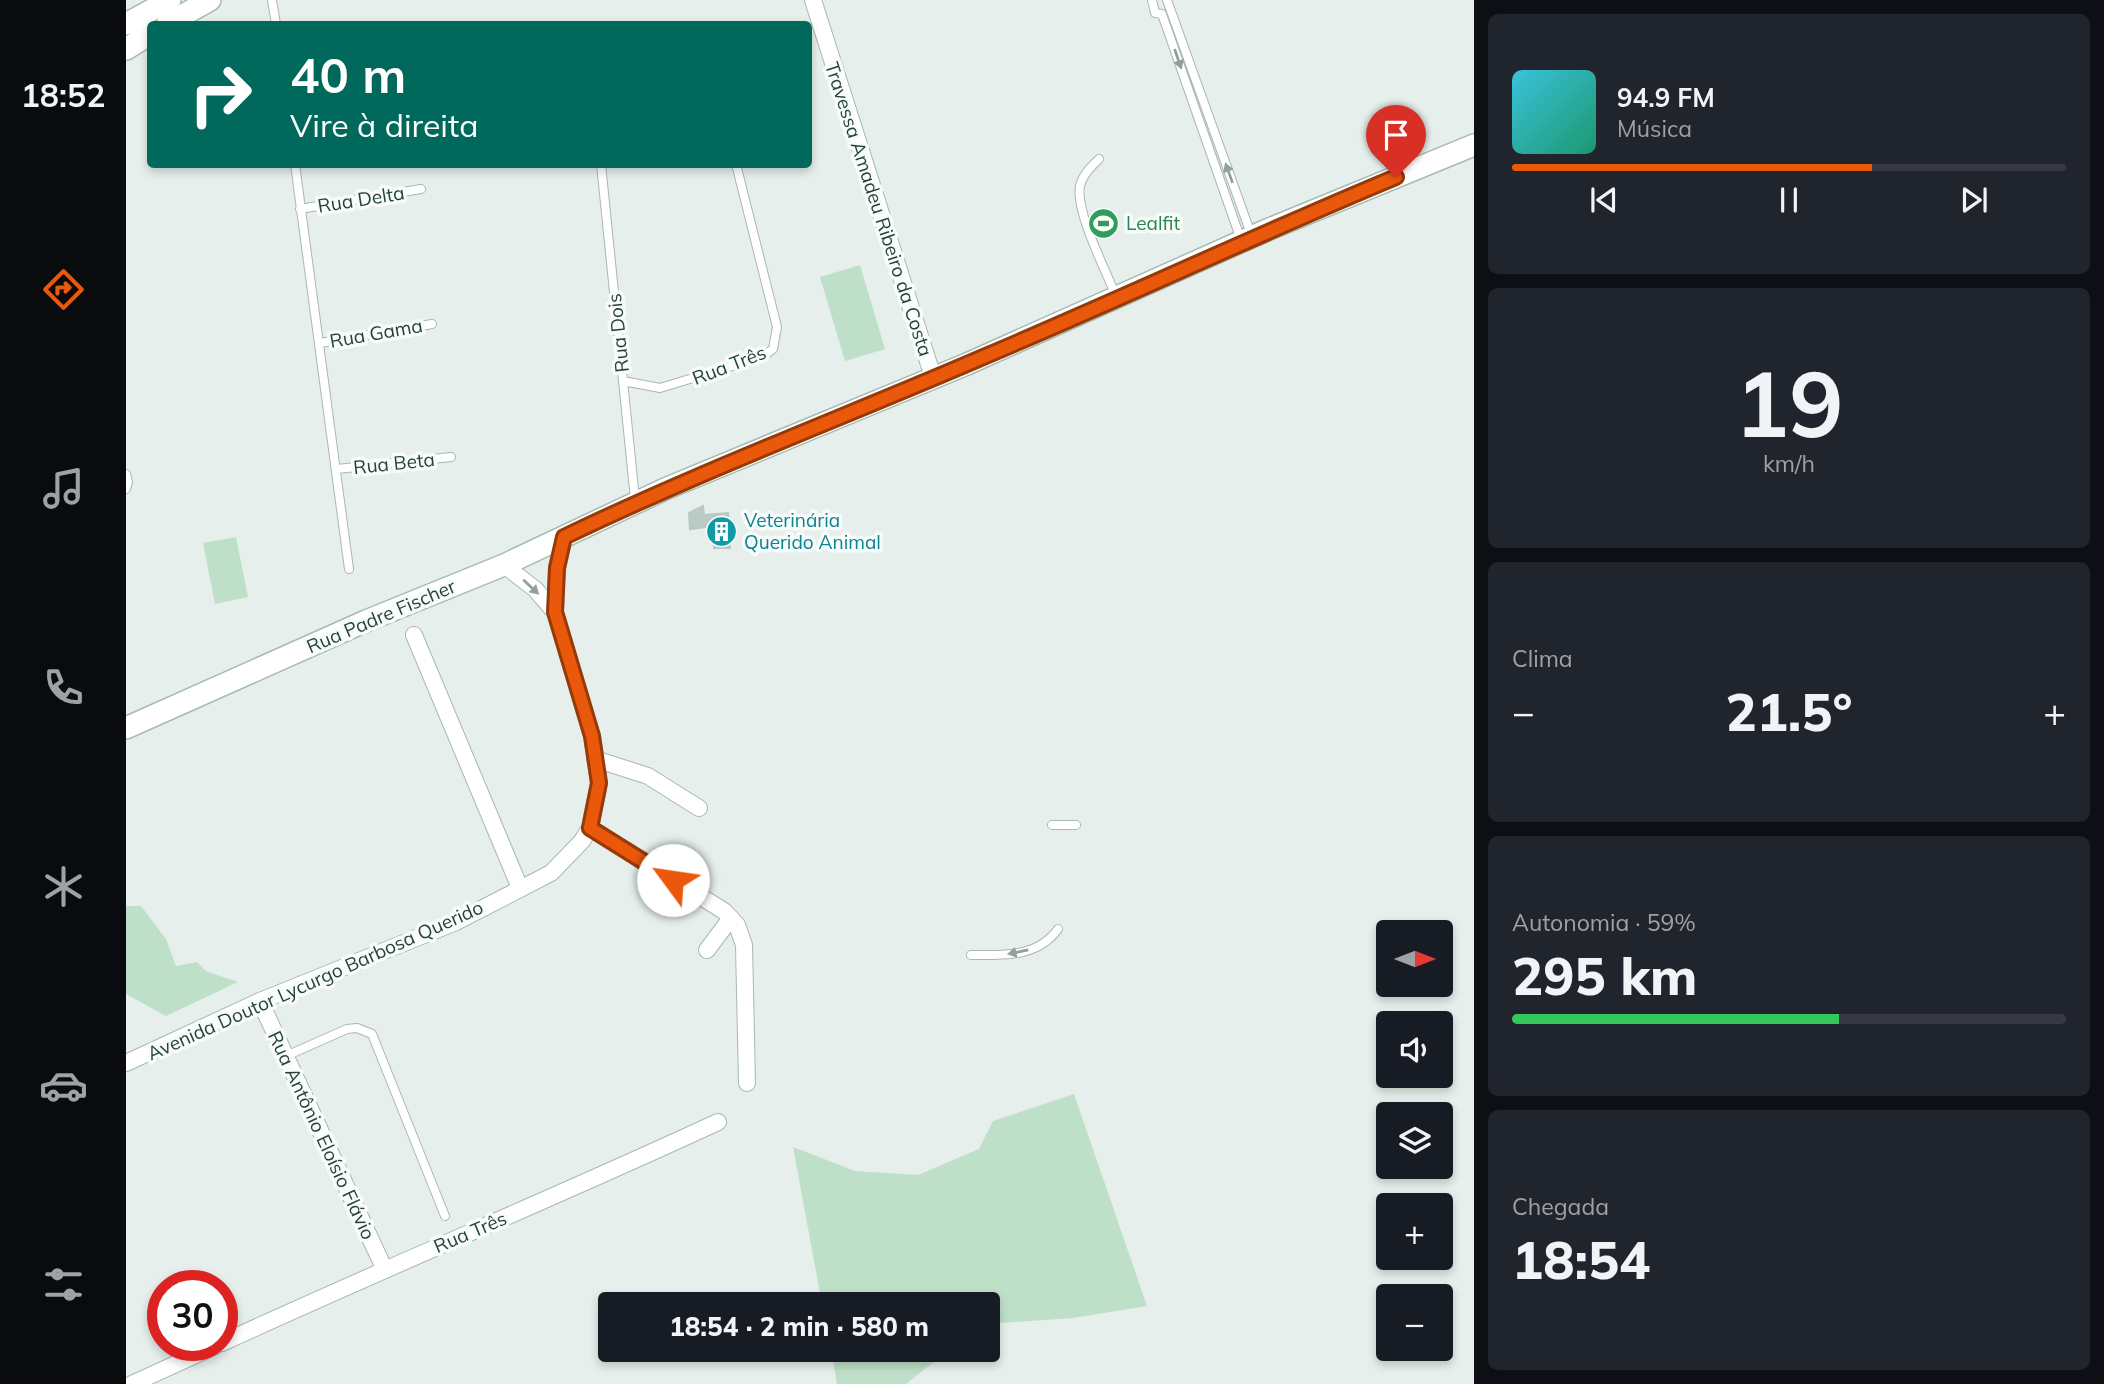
<!DOCTYPE html>
<html lang="pt">
<meta charset="utf-8">
<style>
body{margin:0;font-family:Mulish,sans-serif;background:#20242c;color:#f1f3f6;height:100vh;display:flex;flex-direction:column;font-size:26px;white-space:nowrap}
*{box-sizing:border-box;margin:0}
p{font-size:23px;color:#9ea1a6}
.icon{flex:none;width:38px;height:38px;fill:none;stroke:currentColor;stroke-width:2;stroke-linecap:round;stroke-linejoin:round}
.map{position:relative;flex:1;overflow:hidden}
.details{display:flex;flex-direction:column;gap:14px;padding:14px;background:#0d0f14;width:630px}
.details>*{flex:none}
.top-card{position:absolute;left:21px;top:21px;width:665px;height:147px;border-radius:7px;box-shadow:0 4px 10px #0003;background:#00695c;color:#fff;overflow:hidden}
.needle{width:46px;rotate:90deg}
.buttons{position:absolute;left:1250px;top:920px;display:grid;gap:14px}
.buttons a{display:grid;place-items:center;width:77px;height:77px;border-radius:7px;background:#171b24;box-shadow:0 4px 10px #0003;font-size:35px}
.speed{position:absolute;left:21px;top:1270px;display:flex;gap:14px;font-size:35px;font-weight:700;text-align:center}
.speed>*{display:grid;place-content:center;width:91px;height:91px;border-radius:50%;background:#171b24;box-shadow:0 4px 10px #0003;line-height:1}
.speed .limit{border:10px solid #d22;background:#fff;color:#111}
.pin{position:absolute;display:grid;place-items:center;width:60px;height:60px;color:#fff;margin:-72px -30px;border-radius:50% 50% 50% 0;rotate:-45deg;box-shadow:0 0 7px #0007}
.pin .icon{rotate:45deg}
.me{position:absolute;width:77px;margin:-38px;rotate:301deg;stroke-linejoin:round;filter:drop-shadow(0 0 5px #0008)}
.turn{display:flex;align-items:center;gap:24px;height:147px;padding:0 28px;font-size:32px}
.turn .icon{width:91px;height:91px;stroke-width:2.5}
.turn b{display:block;font-size:49px;line-height:60px}
.big{font-size:52px;font-weight:800;line-height:1.1}
.details .card{flex:1;display:flex;flex-direction:column;justify-content:center;gap:10px;min-width:0;padding:0 24px;border-radius:10px;background:#20242c}
.details .dial{align-items:center;gap:0}
.dial b{font-size:91px;line-height:1}
.song{display:flex;align-items:center;gap:21px}
.cover{width:84px;height:84px;border-radius:10px;background:linear-gradient(135deg,hsl(190 70% 55%),hsl(160 70% 35%))}
.played{height:7px;border-radius:4px;background:linear-gradient(90deg,#ea580c 65%,#363941 65%)}
.keys{display:flex;justify-content:space-around;direction:ltr}
.heat{display:flex;justify-content:space-between;align-items:center;font-size:38px;direction:ltr}
.charge{height:10px;border-radius:5px;background:linear-gradient(90deg,#34c759 59%,#363941 0)}
.trip{position:absolute;left:472px;top:1292px;width:402px;height:70px;border-radius:7px;background:#171b24;box-shadow:0 4px 10px #0003;font-weight:800;line-height:70px;text-align:center}
main{display:flex;flex:1;min-height:0}
.tabs{display:flex;flex-direction:column;width:126px;justify-content:space-around;align-items:center;background:#090b0e;color:#9ea1a6}
.tabs .icon{width:49px;height:49px}
.tabs .on{color:#ea580c}
.tabs b{font-size:32px;color:#f1f3f6}
.map>svg:first-child{display:block}
.green{fill:#bfe0c8}
.building{fill:#bbcac4;stroke:#b8c9c2;stroke-width:2}
.lines{fill:none;stroke-linecap:round;stroke-linejoin:round}
.lane-casing{stroke:#a8b8b2;stroke-width:10}
.street-casing{stroke:#a8b8b2;stroke-width:18}
.secondary-casing{stroke:#a4bbb3;stroke-width:24}
.lane{stroke:#fff;stroke-width:8}
.street{stroke:#fff;stroke-width:16}
.secondary{stroke:#fff;stroke-width:21}
.oneway{fill:#92a09c}
.route-casing{stroke:#983908;stroke-width:18}
.route{stroke:#ea580c;stroke-width:12}
.labels{text-anchor:middle;dominant-baseline:central;stroke-width:7;stroke-linejoin:round;paint-order:stroke}
.street-label{font-size:19px;fill:#24423a;stroke:#f7fbf9}
.leisure-label{font-size:19px;fill:#27864d;stroke:#f7fbf9;text-anchor:start}
.culture-label{font-size:19px;fill:#0d838f;stroke:#f7fbf9;text-anchor:start}
</style>
<main>
<nav class="tabs">
<b>18:52</b>
<svg class="icon on" aria-label="directions" viewBox="0 0 24 24"><path d="M12 3l9 9-9 9-9-9zM9 14v-3h6M13 9l2 2-2 2"/></svg>
<svg class="icon" aria-label="music" viewBox="0 0 24 24"><path d="M9 18V5l10-2v13"/><circle cx="6" cy="18" r="3"/><circle cx="16" cy="16" r="3"/></svg>
<svg class="icon" aria-label="phone" viewBox="0 0 24 24"><path d="M5 4h4l2 5-3 2q2 4 5 5l2-3 5 2v4C11 20 4 13 5 4z"/></svg>
<svg class="icon" aria-label="climate" viewBox="0 0 24 24"><path d="M12 3v18M4 7l16 10M4 17L20 7"/></svg>
<svg class="icon" aria-label="car" viewBox="0 0 24 24"><path d="M5 17H2v-5l4-1 3-4h7l3 4 3 1v5h-3M9 17h6M6 11h13"/><circle cx="7" cy="17" r="2"/><circle cx="17" cy="17" r="2"/></svg>
<svg class="icon" aria-label="filters" viewBox="0 0 24 24"><path d="M4 7h16M4 17h16"/><circle cx="9" cy="7" r="2"/><circle cx="15" cy="17" r="2"/></svg>
</nav>
<div class="map">
<svg width="1348" height="1384" viewBox="0 0 1348 1384">
<rect width="100%" height="100%" fill="#e6efeb"/>
<path class="green" d="M734 265 759 349 719 361 694 277Z
M110 537 122 597 89 604 77 543Z
M0 906H15L40 939 50 966 71 962 80 971 112 982 40 1016 0 994Z
M948 1094 1021 1306 947 1318 874 1323 863 1329V1304H696L667 1147 729 1171 792 1175 853 1149 867 1121Z
M705 1349H824L780 1384H711Z"/>
<path class="building" d="M577 506 578 515 602 513 604 548H588L587 526 564 529 563 513Z"/>
<g class="lines">
<defs>
<path id="lane" d="M146 0 150 24
M1026 0 1029 13 1036 14 1115 240
M1041 0 1125 234
M973 159C965 167 957 174 954 186 949 211 980 271 990 296
M169 164 223 569
M475 164 509 499
M174 209 295 189
M194 343 306 324
M497 381 534 388 636 357 647 349 651 327 610 164
M211 469 325 457
M0 474 2 482 0 489
M926 825H950
M845 955C877 955 911 958 932 929
M160 1056 221 1029 231 1028 246 1034 319 1216"/>
<path id="street" d="M687 0 807 377
M378 565 409 589 429 612
M288 635 394 888
M469 759 522 776 573 808
M464 828 598 911 611 925 618 945 621 1083
M581 950 605 918
M134 1001 258 1268
M0 1063 134 1001 330 922 425 873 456 841 464 828 473 783 466 736 429 612 431 568 438 536
M96 1343C261 1267 428 1198 592 1122
M6 1384 89 1346"/>
<path id="secondary" d="M0 24 44 0
M41 24 84 0
M0 49 24 34
M0 728 240 621 378 565 539 489 841 364 1141 230 1348 145"/>
</defs>
<use href="#lane" class="lane-casing"/>
<use href="#street" class="street-casing"/>
<use href="#secondary" class="secondary-casing"/>
<use href="#lane" class="lane"/>
<use href="#street" class="street"/>
<use href="#secondary" class="secondary"/>
</g>
<defs><path id="oneway-solid" d="M-6-.8H1V-3.2L6.5 0L1 3.2V.8H-6Z" transform="scale(1.75)"/></defs>
<g class="oneway">
<use href="#oneway-solid" transform="translate(1052 59) rotate(71)"/>
<use href="#oneway-solid" transform="translate(1103 173) rotate(-110)"/>
<use href="#oneway-solid" transform="translate(405 587) rotate(43)"/>
<use href="#oneway-solid" transform="translate(892 952) rotate(168)"/>
</g>
<g class="lines">
<defs>
<path id="route" d="M547 880 464 828 473 783 466 736 429 612 431 568 438 537C577 470 721 416 862 355 999 297 1133 234 1270 177"/>
</defs>
<use href="#route" class="route-casing"/>
<use href="#route" class="route"/>
</g>
<defs>
<symbol id="stadium-disc" viewBox="-11 -11 22 22"><circle r="9.5" fill="#2e9e5b" stroke="#f7fbf9"/><path d="M0-5a6.5 5 0 1 0 0 10a6.5 5 0 1 0 0-10ZM-3.5-1.8h7v3.6h-7Z" fill="#fff"/></symbol>
<symbol id="building-disc" viewBox="-11 -11 22 22"><circle r="9.5" fill="#0f9aa8" stroke="#f7fbf9"/><path d="M-4-6H4V6H1V3H-1V6H-4ZM-2.5-4.3h1.7v1.8h-1.7ZM.8-4.3h1.7v1.8H.8ZM-2.5-1h1.7V.8h-1.7ZM.8-1h1.7V.8H.8Z" fill="#fff"/></symbol>
</defs>
<g fill-rule="evenodd">
<use href="#stadium-disc" x="960" y="206" width="35" height="35"/>
<use href="#building-disc" x="578" y="514" width="35" height="35"/>
</g>
<g class="labels">
<g class="street-label">
<text transform="translate(235 199) rotate(-9)">Rua Delta</text>
<text transform="translate(753 209) rotate(72)">Travessa Amadeu Ribeiro da Costa</text>
<text transform="translate(250 333) rotate(-10)">Rua Gama</text>
<text transform="translate(492 333) rotate(-96)">Rua Dois</text>
<text transform="translate(603 365) rotate(-21)">Rua Três</text>
<text transform="translate(268 463) rotate(-6)">Rua Beta</text>
<text transform="translate(255 616) rotate(-23)">Rua Padre Fischer</text>
<text transform="translate(189 980) rotate(-24)">Avenida Doutor Lycurgo Barbosa Querido</text>
<text transform="translate(196 1135) rotate(65)">Rua Antônio Eloísio Flávio</text>
<text transform="translate(344 1232) rotate(-23)">Rua Três</text>
</g>
<g class="leisure-label">
<text x="1000" y="223">Lealfit</text>
</g>
<g class="culture-label">
<text x="618" y="520">Veterinária<tspan x="618" dy="22">Querido Animal</tspan></text>
</g>
</g>
</svg>
<div class="buttons">
<a><svg class="needle" viewBox="-14 -14 28 28"><path d="M0-13l5 13h-10z" fill="#e53935"/><path d="M0 13l5-13h-10z" fill="#9ea1a6"/></svg></a>
<a><svg class="icon" aria-label="sound" viewBox="0 0 24 24"><path d="M4 9h4l5-4v14l-5-4H4zM17 9q2 3 0 6"/></svg></a>
<a><svg class="icon" aria-label="layers" viewBox="0 0 24 24"><path d="M12 4l9 5-9 5-9-5zM3 14l9 5 9-5"/></svg></a>
<a>+</a>
<a>−</a>
</div>
<div class="speed"><div class="limit">30</div></div>
<div class="pin" style="left:1270px;top:177px;background:#d93025"><svg class="icon" aria-label="arrive" viewBox="0 0 24 24"><path d="M6 21V4h12l-3 4 3 4H6"/></svg></div>
<svg class="me" style="left:547px;top:880px" viewBox="-20 -20 40 40"><circle r="19" fill="#fff"/><path d="M0-13L10 11 0 6-10 11z" fill="#ea580c"/></svg>
<div class="trip">18:54 · 2 min · 580 m</div>
<div class="top-card">
<div class="turn"><svg class="icon" aria-label="right" viewBox="0 0 24 24"><path d="M7 20v-9h11M14 6l5 5-5 5"/></svg><div><b>40 m</b>Vire à direita</div></div>
</div>
</div>
<section class="details">
<div class="card">
<div class="song"><i class="cover"></i><div><b>94.9 FM</b><p>Música</p></div></div>
<div class="played"></div>
<div class="keys"><svg class="icon" aria-label="previous" viewBox="0 0 24 24"><path d="M18 5L8 12l10 7zM5 5v14"/></svg><svg class="icon" aria-label="pause" viewBox="0 0 24 24"><path d="M8 5v14M16 5v14"/></svg><svg class="icon" aria-label="next" viewBox="0 0 24 24"><path d="M6 5l10 7-10 7zM19 5v14"/></svg></div>
</div>
<div class="card dial"><b>19</b><p>km/h</p></div>
<div class="card"><p>Clima</p>
<div class="heat"><a>−</a><b class="big">21.5°</b><a>+</a></div>
</div>
<div class="card"><p>Autonomia · 59%</p><b class="big">295 km</b><div class="charge"></div></div>
<div class="card"><p>Chegada</p><b class="big">18:54</b></div>
</section>
</main>
